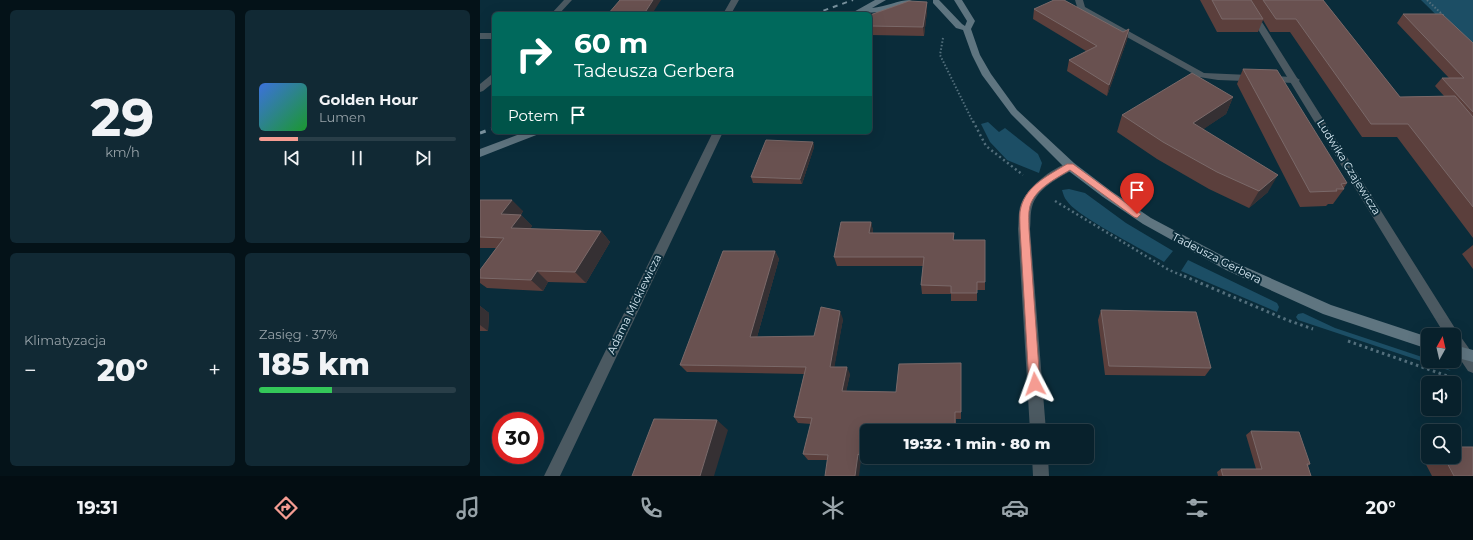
<!DOCTYPE html>
<html lang="pl">
<meta charset="utf-8">
<style>
body{margin:0;font-family:Montserrat,sans-serif;background:#112934;color:#f1f3f6;height:100vh;display:flex;flex-direction:column;font-size:15px;white-space:nowrap}
*{box-sizing:border-box;margin:0}
p{font-size:13px;color:#98a3a9}
.icon{flex:none;width:22px;height:22px;fill:none;stroke:currentColor;stroke-width:2;stroke-linecap:round;stroke-linejoin:round}
.map{position:relative;flex:1;overflow:hidden}
.side{display:flex;flex-direction:column;gap:10px;padding:10px;background:#041218;width:480px}
.side>*{flex:none}
.guide{position:absolute;left:12px;top:12px;width:380px;height:122px;border-radius:6px;box-shadow:0 4px 16px #0002,0 0 0 1px #293e48;background:#00695c;color:#fff;overflow:hidden}
.needle{width:26px;rotate:8deg}
.tools{position:absolute;left:941px;top:328px;display:grid;gap:8px}
.tools a{display:grid;place-items:center;width:40px;height:40px;border-radius:6px;background:#08212c;box-shadow:0 4px 16px #0002,0 0 0 1px #293e48;font-size:20px}
.speed{position:absolute;left:12px;top:412px;display:flex;gap:8px;font-size:20px;font-weight:700;text-align:center}
.speed>*{display:grid;place-content:center;width:52px;height:52px;border-radius:50%;background:#08212c;box-shadow:0 4px 16px #0002,0 0 0 1px #293e48;line-height:1}
.speed .limit{border:6px solid #d22;background:#fff;color:#111}
.pin{position:absolute;display:grid;place-items:center;width:34px;height:34px;color:#fff;margin:-41px -17px;border-radius:50% 50% 50% 0;rotate:-45deg;box-shadow:0 0 4px #0007}
.pin .icon{rotate:45deg}
.me{position:absolute;width:44px;margin:-22px;rotate:356deg;stroke-linejoin:round;filter:drop-shadow(0 0 3px #0008)}
.turn{display:flex;align-items:center;gap:14px;height:84px;padding:0 16px;font-size:18px}
.turn .icon{width:52px;height:52px;stroke-width:2.5}
.turn b{display:block;font-size:28px;line-height:34px}
.then{display:flex;align-items:center;height:38px;padding:0 16px;background:#0003;gap:8px;font-size:15px}
.big{font-size:30px;font-weight:800;line-height:1.1}
.side .widget{flex:1;display:flex;flex-direction:column;justify-content:center;gap:6px;min-width:0;padding:0 14px;border-radius:6px;background:#112934}
.side .dial{align-items:center;gap:0}
.dial b{font-size:52px;line-height:1}
.song{display:flex;align-items:center;gap:12px}
.cover{width:48px;height:48px;border-radius:6px;background:linear-gradient(135deg,hsl(220 70% 55%),hsl(130 70% 35%))}
.played{height:4px;border-radius:2px;background:linear-gradient(90deg,#f59c92 20%,#293e48 20%)}
.keys{display:flex;justify-content:space-around;direction:ltr}
.heat{display:flex;justify-content:space-between;align-items:center;font-size:22px;direction:ltr}
.charge{height:6px;border-radius:3px;background:linear-gradient(90deg,#34c759 37%,#293e48 0)}
.side .tiles{flex:1;display:grid;gap:10px;grid-template-columns:repeat(2,1fr)}
.trip{position:absolute;left:380px;top:424px;width:234px;height:40px;border-radius:6px;background:#08212c;box-shadow:0 4px 16px #0002,0 0 0 1px #293e48;font-weight:800;line-height:40px;text-align:center}
.menu{display:flex;height:64px;justify-content:space-around;align-items:center;background:#030d12;color:#98a3a9}
.menu .icon{width:28px;height:28px}
.menu .current{color:#f59c92}
.menu b{font-size:18px;color:#f1f3f6}
main{display:flex;flex:1;min-height:0}
.map>svg:first-child{display:block}
.green{fill:#1c4e65}
.lines{fill:none;stroke-linecap:round;stroke-linejoin:round}
.path-far2{stroke:#536f7c;stroke-width:2;stroke-dasharray:1.5 2;stroke-linecap:butt}
.path-far1{stroke:#536f7c;stroke-width:2.5;stroke-dasharray:2 3;stroke-linecap:butt}
.path{stroke:#536f7c;stroke-width:3;stroke-dasharray:2.5 3.5;stroke-linecap:butt}
.lane{fill:#4b5961;fill-rule:evenodd}
.street{fill:#4b5961;fill-rule:evenodd}
.secondary{fill:#5f7580;fill-rule:evenodd}
.rail-far1{stroke:#78919d;stroke-width:2;stroke-dasharray:5 5;stroke-linecap:butt}
.rail{stroke:#78919d;stroke-width:3;stroke-dasharray:6 6;stroke-linecap:butt}
.wall{fill:#5b3f3c}
.shaded-wall{fill:#353033}
.building{fill:#695150;stroke:#7a6969}
.route{fill:#f59c92;stroke:#9f655f}
.labels{text-anchor:middle;dominant-baseline:central;stroke-width:4;stroke-linejoin:round;paint-order:stroke}
.street-label{font-size:11px;fill:#d8eaf4;stroke:#0a2c3a}
</style>
<main>
<section class="side">
<div class="tiles">
<div class="widget dial"><b>29</b><p>km/h</p></div>
<div class="widget">
<div class="song"><i class="cover"></i><div><b>Golden Hour</b><p>Lumen</p></div></div>
<div class="played"></div>
<div class="keys"><svg class="icon" aria-label="previous" viewBox="0 0 24 24"><path d="M18 5L8 12l10 7zM5 5v14"/></svg><svg class="icon" aria-label="pause" viewBox="0 0 24 24"><path d="M8 5v14M16 5v14"/></svg><svg class="icon" aria-label="next" viewBox="0 0 24 24"><path d="M6 5l10 7-10 7zM19 5v14"/></svg></div>
</div>
<div class="widget"><p>Klimatyzacja</p>
<div class="heat"><a>−</a><b class="big">20°</b><a>+</a></div>
</div>
<div class="widget"><p>Zasięg · 37%</p><b class="big">185 km</b><div class="charge"></div></div>
</div>
</section>
<div class="map">
<svg width="993" height="476" viewBox="0 0 993 476">
<rect width="100%" height="100%" fill="#0a2c3a"/>
<path class="green" d="M941 0H993V51Z
M508 122 519 132 525 128 558 154 562 163 559 173 527 160 510 142 501 124Z
M589 189 605 193 646 223 693 251 684 262C666 251 596 216 587 201 584 198 583 193 582 190Z
M708 260 797 303 799 307 797 312 701 271Z
M823 313 855 328 948 359V361H955L971 371 818 320 816 317 818 314Z"/>
<g class="lines">
<path class="path-far2" d="M947 0 964 16
M463 38 460 55 493 122"/>
<path class="path-far1" d="M493 121 506 146 543 175
M575 201 689 270 706 277"/>
<path class="path" d="M704 276 807 320 833 329
M868 341 973 378"/>
<path class="lane" d="M595 0H603L605 7 724 73 815 77 820 80 815 83 738 80 719 77 598 10Z"/>
<path class="street" d="M84 0H92L79 14H71Z
M251 0H259L251 14H243Z
M760 0H768L978 333 993 354V373L988 371 974 350V335H965Z
M0 33H14V39H0Z
M14 74V82L3 91 0 92V84L11 75Z
M233 132H243L80 476H64Z
M590 162 594 163 595 166 594 169C579 178 557 188 552 207 550 214 551 222 550 229L566 431H550L538 229C539 222 538 214 540 207 545 188 572 168 590 162Z
M552 457H568L569 476H553Z"/>
<path class="secondary" d="M395 0H406L392 8C406 7 417 0 432 0L400 12 370 14Z
M453 0H459L482 24 485 26 487 21 474 0H482L495 21 491 29 500 55 511 74 537 110 594 163 631 191 671 218 754 262 851 305 948 337V349L843 314 746 270 663 224 623 197 586 169 531 114 502 75 492 55 483 30 476 28 453 3Z
M45 132H60L59 134 0 157V149Z
M974 345 993 350V362L974 357Z"/>
<path class="rail-far1" d="M334 14 373 0"/>
<path class="rail" d="M0 133 14 128"/>
</g>
<path class="wall" d="M720 0H843L920 97 964 96 955 86 962 78H969L917 23 923 14 993 43V238L917 137H882L810 32H790L783 20 778 32H737Z
M447 2V11L444 36 390 35V15Z
M554 9 643 32 649 29 647 40 627 96 587 71 589 60 606 51 553 19Z
M763 69 867 183 864 188V189L853 204H848L846 206 820 207 757 84Z
M753 97 746 114 723 129 788 192 769 208 729 189 677 159 637 132 642 115Z
M333 142 334 147 322 184 273 183 271 177Z
M0 200 43 211 41 215 52 226 50 229 121 231 130 242 106 283 68 282 63 291 7 288 0 283V270L16 248H0Z
M391 222 393 231V233H474V240H505V290H497V301H471V294H442L441 285 443 266H357L354 257Z
M993 245V269L982 254Z
M295 251 299 259 277 337 334 336 363 319 354 367 370 374 366 391 416 392 481 363V419H476V431H387V453H383V460H328L323 454 331 424 318 423 314 417 324 374 207 372 200 365Z
M0 306 9 313 8 331H0Z
M621 310 731 368 725 376 625 375 618 320Z
M771 431 830 464 828 466 831 476H738L737 472 741 469H776L766 435Z
M948 452V457H974L993 476H952L941 455Z"/>
<path class="shaded-wall" d="M173 0H181L172 14H164Z
M447 2V11L444 36 443 27Z
M649 29 647 40 627 96 629 85Z
M753 97 746 114 706 141 713 123Z
M333 142 334 147 322 184 320 179Z
M798 175 788 192 769 208 779 191Z
M32 200 43 211 33 225 21 214Z
M41 215 52 226 43 239 31 228Z
M391 222 393 231 391 242 389 233Z
M121 231 130 242 106 283 95 272Z
M295 251 299 259 275 344 270 337Z
M57 271 68 282 63 291 51 280Z
M0 306 9 313 8 331 0 325Z
M360 311 363 319 353 375 350 367Z
M367 367 370 374 365 398 362 391Z
M237 420 248 430 234 476H220Z
M380 447 383 453V460L379 455Z
M378 454 381 460 379 476H375Z"/>
<path class="building" d="M140 0H173L164 14H128Z
M574 0H584L643 32 649 29 629 85 589 60 617 46 554 9Z
M732 0H771L783 19H742Z
M783 0H843L920 97 975 96 993 117V207L928 124H891L816 19H796Z
M429 1 447 2 443 27 390 26V15Z
M923 14H962L993 43V112L962 78H984Z
M763 69 797 70 867 183 861 184 864 189H856L857 191 830 192Z
M712 73 753 97 713 123 798 175 779 191 737 172 683 142 642 115Z
M286 140 333 142 320 179 271 177Z
M0 200H32L21 214 41 215 31 228 121 231 95 272 57 271 51 280 0 278V270L24 238 0 237Z
M361 222H391L389 233H474L473 240H505V282H497V293H471V286L441 285 444 257H354Z
M243 251H295L270 337 334 336 341 307 360 311 350 367H367L362 391 416 392 419 364 481 363V412H475V431H387V447H380L379 455 378 454 375 476H345L348 455 323 454 332 418 314 417 326 367 200 365Z
M621 310 716 312 731 368 629 366Z
M174 419 237 420 220 476H152Z
M771 431 819 432 830 464H827L831 476H743L741 469H782Z
M974 447H993V476H974L964 457H974Z"/>
<path class="route" d="M587 164H593L661 214 657 218 654 217 590 170C575 179 555 189 550 206 548 213 549 222 549 229L560 384 559 388 555 390 551 388 549 384 540 229C540 222 539 213 541 207 547 185 569 175 587 164Z"/>
<g class="labels">
<g class="street-label">
<text transform="translate(869 167) rotate(58)">Ludwika Czajewicza</text>
<text transform="translate(737 258) rotate(27)">Tadeusza Gerbera</text>
<text transform="translate(154 304) rotate(-64)">Adama Mickiewicza</text>
</g>
</g>
</svg>
<div class="tools">
<a><svg class="needle" viewBox="-14 -14 28 28"><path d="M0-13l5 13h-10z" fill="#e53935"/><path d="M0 13l5-13h-10z" fill="#98a3a9"/></svg></a>
<a><svg class="icon" aria-label="sound" viewBox="0 0 24 24"><path d="M4 9h4l5-4v14l-5-4H4zM17 9q2 3 0 6"/></svg></a>
<a><svg class="icon" aria-label="search" viewBox="0 0 24 24"><circle cx="10" cy="10" r="6"/><path d="M15 15l6 6"/></svg></a>
</div>
<div class="speed"><div class="limit">30</div></div>
<div class="pin" style="left:657px;top:214px;background:#d93025"><svg class="icon" aria-label="arrive" viewBox="0 0 24 24"><path d="M6 21V4h12l-3 4 3 4H6"/></svg></div>
<svg class="me" style="left:555px;top:384px" viewBox="-20 -20 40 40"><path d="M0-17L14 15 0 8-14 15z" fill="#f59c92" stroke="#fff" stroke-width="4"/></svg>
<div class="trip">19:32 · 1 min · 80 m</div>
<div class="guide">
<div class="turn"><svg class="icon" aria-label="right" viewBox="0 0 24 24"><path d="M7 20v-9h11M14 6l5 5-5 5"/></svg><div><b>60 m</b>Tadeusza Gerbera</div></div>
<div class="then">Potem<svg class="icon" aria-label="arrive" viewBox="0 0 24 24"><path d="M6 21V4h12l-3 4 3 4H6"/></svg></div>
</div>
</div>
</main>
<nav class="menu">
<b>19:31</b>
<svg class="icon current" aria-label="directions" viewBox="0 0 24 24"><path d="M12 3l9 9-9 9-9-9zM9 14v-3h6M13 9l2 2-2 2"/></svg>
<svg class="icon" aria-label="music" viewBox="0 0 24 24"><path d="M9 18V5l10-2v13"/><circle cx="6" cy="18" r="3"/><circle cx="16" cy="16" r="3"/></svg>
<svg class="icon" aria-label="phone" viewBox="0 0 24 24"><path d="M5 4h4l2 5-3 2q2 4 5 5l2-3 5 2v4C11 20 4 13 5 4z"/></svg>
<svg class="icon" aria-label="climate" viewBox="0 0 24 24"><path d="M12 3v18M4 7l16 10M4 17L20 7"/></svg>
<svg class="icon" aria-label="car" viewBox="0 0 24 24"><path d="M5 17H2v-5l4-1 3-4h7l3 4 3 1v5h-3M9 17h6M6 11h13"/><circle cx="7" cy="17" r="2"/><circle cx="17" cy="17" r="2"/></svg>
<svg class="icon" aria-label="filters" viewBox="0 0 24 24"><path d="M4 7h16M4 17h16"/><circle cx="9" cy="7" r="2"/><circle cx="15" cy="17" r="2"/></svg>
<b>20°</b>
</nav>
